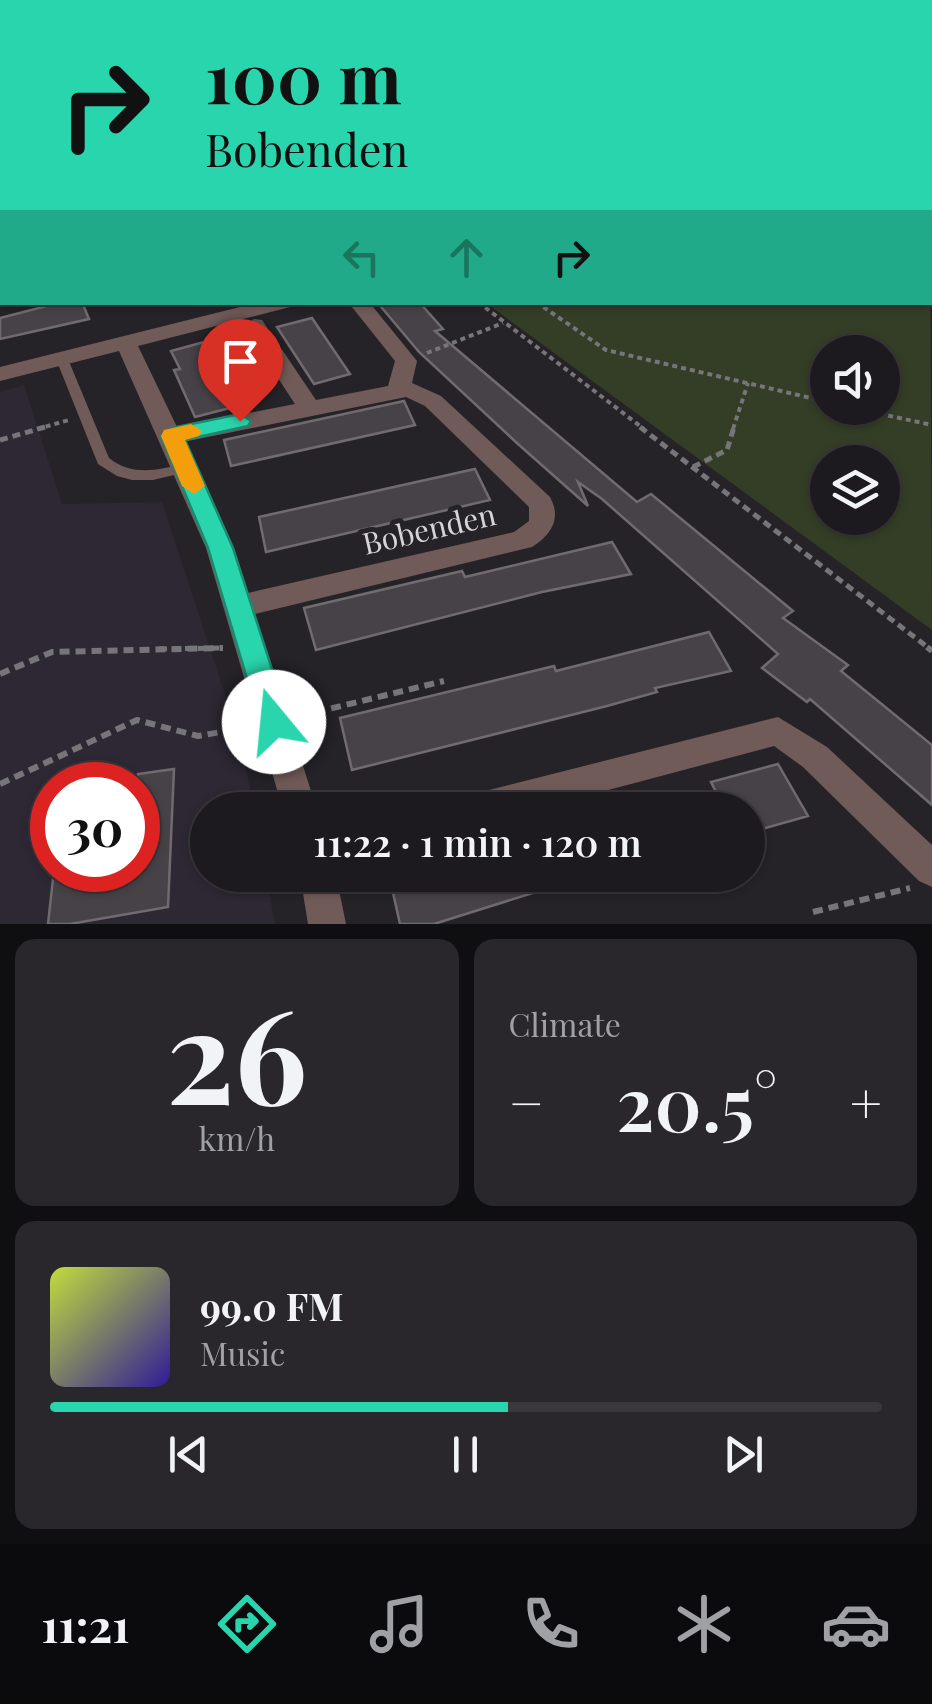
<!DOCTYPE html>
<meta charset="utf-8">
<style>
body{margin:0;font-family:"Playfair Display",serif;background:#29272b;color:#f1f3f6;height:100vh;display:flex;flex-direction:column;font-size:38px;white-space:nowrap}
*{box-sizing:border-box;margin:0}
p{font-size:32px;color:#a0a1a4}
.icon{flex:none;width:55px;height:55px;fill:none;stroke:currentColor;stroke-width:2;stroke-linecap:round;stroke-linejoin:round}
.map{position:relative;height:924px;overflow:hidden}
.details{display:flex;flex-direction:column;gap:15px;padding:15px;background:#0f0e10;flex:1}
.details>*{flex:none}
.top-card{position:absolute;left:0px;top:0px;width:932px;height:305px;box-shadow:0 2px 8px #0004,0 0 0 2px #3a383c;background:#29d5ac;color:#111;overflow:hidden}
.fabs{position:absolute;left:810px;top:335px;display:grid;gap:20px}
.fabs a{display:grid;place-items:center;width:90px;height:90px;border-radius:50%;background:#1c1a1e;box-shadow:0 2px 8px #0004,0 0 0 2px #3a383c;font-size:50px}
.speed{position:absolute;left:30px;top:762px;display:flex;gap:20px;font-size:50px;font-weight:700;text-align:center}
.speed>*{display:grid;place-content:center;width:130px;height:130px;border-radius:50%;background:#1c1a1e;box-shadow:0 2px 8px #0004,0 0 0 2px #3a383c;line-height:1}
.speed .limit{border:15px solid #d22;background:#fff;color:#111}
.pin{position:absolute;display:grid;place-items:center;width:85px;height:85px;color:#fff;margin:-102px -42px;border-radius:50% 50% 50% 0;rotate:-45deg;box-shadow:0 0 10px #0007}
.pin .icon{rotate:45deg}
.me{position:absolute;width:110px;margin:-55px;rotate:343deg;stroke-linejoin:round;filter:drop-shadow(0 0 8px #0008)}
.turn{display:flex;align-items:center;gap:35px;height:210px;padding:0 40px;font-size:45px}
.turn .icon{width:130px;height:130px;stroke-width:2.5}
.turn b{display:block;font-size:70px;line-height:85px}
.lanes{display:flex;align-items:center;height:95px;padding:0 40px;background:#0003;justify-content:center;gap:50px;direction:ltr}
.lanes .off{opacity:.35}
.big{font-size:75px;font-weight:600;line-height:1.1}
.details .widget{flex:1;display:flex;flex-direction:column;justify-content:center;gap:15px;min-width:0;padding:0 35px;border-radius:20px;background:#29272b}
.details .dial{align-items:center;gap:0}
.dial b{font-size:130px;line-height:1}
.song{display:flex;align-items:center;gap:30px}
.cover{width:120px;height:120px;border-radius:15px;background:linear-gradient(135deg,hsl(70 70% 55%),hsl(250 70% 35%))}
.played{height:10px;border-radius:5px;background:linear-gradient(90deg,#29d5ac 55%,#3a383c 55%)}
.keys{display:flex;justify-content:space-around;direction:ltr}
.heat{display:flex;justify-content:space-between;align-items:center;font-size:55px;direction:ltr}
.details .tiles{flex:1;display:grid;gap:15px;grid-template-columns:1fr 1fr}
.widget:last-child{grid-column:span 2}
.trip{position:absolute;left:190px;top:792px;width:575px;height:100px;border-radius:50px;background:#1c1a1e;box-shadow:0 2px 8px #0004,0 0 0 2px #3a383c;font-weight:600;line-height:100px;text-align:center}
.tabs{display:flex;height:160px;justify-content:space-around;align-items:center;background:#0b0a0c;color:#a0a1a4}
.tabs .icon{width:70px;height:70px}
.tabs .selected{color:#29d5ac}
.tabs b{font-size:45px;color:#f1f3f6}
.map>svg:first-child{display:block}
.built{fill:#2d2833;fill-rule:evenodd}
.green{fill:#343d25;fill-rule:evenodd}
.building{fill:#474247;stroke:#716b70;stroke-width:2.5}
.lines{fill:none;stroke-linecap:round;stroke-linejoin:round}
.path-far2{stroke:#767579;stroke-width:4;stroke-dasharray:5 4;stroke-linecap:butt}
.path-far1{stroke:#767579;stroke-width:5;stroke-dasharray:8 5;stroke-linecap:butt}
.path{stroke:#767579;stroke-width:6;stroke-dasharray:10 6;stroke-linecap:butt}
.service{fill:#715b58;fill-rule:evenodd}
.minor{fill:#715b58;fill-rule:evenodd}
.primary{fill:#be908a;fill-rule:evenodd}
.route{fill:#29d5ac;stroke:#1b8a70;stroke-width:2.5}
.slow{fill:#f59e0b}
.labels{text-anchor:middle;dominant-baseline:central;stroke-width:10;stroke-linejoin:round;paint-order:stroke}
.street-label{font-size:30px;fill:#d5d4d8;stroke:#252328}
</style>
<div class="map">
<svg width="932" height="924" viewBox="0 0 932 924">
<rect width="100%" height="100%" fill="#252328"/>
<path class="built" d="M24 385 62 504 162 502 242 746 254 810H208V875H266L275 924H0V392ZM52 785H138V870H52Z"/>
<path class="green" d="M930 219 932 630 486 303 930 302ZM828 352H882V408H828ZM828 462H882V518H828Z"/>
<path class="building" d="M62 302H82L89 319 0 339V318Z
M377 302H419L443 329 435 331 637 502 651 494 793 611 783 618 848 665 841 671 932 745V805L810 699 807 702 762 668 778 654 602 499 578 482 588 506 518 444 419 352Z
M312 318 318 327 350 374 314 384 277 327Z
M215 339 224 358 219 359 242 405 195 417 174 370 180 369 171 351Z
M404 401 415 425 231 466 224 440Z
M475 469 490 500 266 552 259 517Z
M612 542 631 574 542 592 316 650 304 608 462 571 465 577Z
M709 632 731 671 655 688 657 692 607 706 352 770 340 718 554 666 556 671Z
M778 764 808 816 748 833V810H725L711 782Z
M174 769 168 907 70 924H48L54 870H138V774Z
M389 875H571V881L434 924H400Z"/>
<g class="lines">
<path class="path-far2" d="M478 302 644 429
M536 302 606 350 828 402
M427 353 503 323
M853 408 932 425
M37 429 69 420
M733 429 748 383"/>
<path class="path-far1" d="M640 427 930 649
M0 440 45 427
M693 467 727 450 734 427
M159 649 223 648"/>
<path class="path" d="M927 647 932 651
M0 674 52 652 223 648
M300 716 444 681
M0 784 137 720 198 736 250 727
M813 912 910 888"/>
<path class="service" d="M0 50H2V55H0Z
M0 93H2V100H0Z
M930 163H932V169H930Z
M62 355 68 359 109 458C133 477 158 470 186 463L193 468 191 471 153 480H132L117 476 98 464 56 359Z"/>
<path class="minor" d="M186 0H221L222 2H188Z
M658 0H672L673 2H660Z
M874 0H890L891 2H876Z
M926 0H932V7L924 2Z
M930 28 932 29V37L930 36Z
M930 128H932V138H930Z
M930 204H932V214H930Z
M2 227V239L0 240V228Z
M260 302H297L294 306 138 346 177 427 295 404 243 325 254 319 262 320 316 400 388 386 395 361 348 302H369L417 361 412 383 441 396 550 497C562 519 551 535 532 547L255 614 317 810H283L206 548 119 351 0 381V367ZM406 397 425 406 529 507V521L514 532 248 593 234 548 183 442Z
M778 717 827 747 932 845V887L919 881 803 767 774 746 533 810H456L461 799 473 794Z
M300 875H336L346 924H308Z"/>
<path class="primary" d="M0 14H2V22H0Z"/>
</g>
<path class="route" d="M240 414 251 421 248 426 185 440 233 548 289 722 285 731 274 735 264 731 260 722 208 548 161 436 172 428Z"/>
<path class="slow" d="M191 424 202 431 199 436 185 440 205 486 194 494 182 486 161 436 164 430Z"/>
<g class="labels">
<g class="street-label">
<text transform="translate(429 528) rotate(-13)">Bobenden</text>
</g>
</g>
</svg>
<div class="fabs">
<a><svg class="icon" aria-label="sound" viewBox="0 0 24 24"><path d="M4 9h4l5-4v14l-5-4H4zM17 9q2 3 0 6"/></svg></a>
<a><svg class="icon" aria-label="layers" viewBox="0 0 24 24"><path d="M12 4l9 5-9 5-9-5zM3 14l9 5 9-5"/></svg></a>
</div>
<div class="speed"><div class="limit">30</div></div>
<div class="pin" style="left:240px;top:421px;background:#d93025"><svg class="icon" aria-label="arrive" viewBox="0 0 24 24"><path d="M6 21V4h12l-3 4 3 4H6"/></svg></div>
<svg class="me" style="left:274px;top:722px" viewBox="-20 -20 40 40"><circle r="19" fill="#fff"/><path d="M0-13L10 11 0 6-10 11z" fill="#29d5ac"/></svg>
<div class="trip">11:22 · 1 min · 120 m</div>
<div class="top-card">
<div class="turn"><svg class="icon" aria-label="right" viewBox="0 0 24 24"><path d="M7 20v-9h11M14 6l5 5-5 5"/></svg><div><b>100 m</b>Bobenden</div></div>
<div class="lanes"><svg class="icon off" aria-label="left" viewBox="0 0 24 24"><path d="M17 20v-9H6M10 6l-5 5 5 5"/></svg><svg class="icon off" aria-label="ahead" viewBox="0 0 24 24"><path d="M12 20V5M6 11l6-6 6 6"/></svg><svg class="icon" aria-label="right" viewBox="0 0 24 24"><path d="M7 20v-9h11M14 6l5 5-5 5"/></svg></div>
</div>
</div>
<section class="details">
<div class="tiles">
<div class="widget dial"><b>26</b><p>km/h</p></div>
<div class="widget"><p>Climate</p>
<div class="heat"><a>−</a><b class="big">20.5°</b><a>+</a></div>
</div>
<div class="widget">
<div class="song"><i class="cover"></i><div><b>99.0 FM</b><p>Music</p></div></div>
<div class="played"></div>
<div class="keys"><svg class="icon" aria-label="previous" viewBox="0 0 24 24"><path d="M18 5L8 12l10 7zM5 5v14"/></svg><svg class="icon" aria-label="pause" viewBox="0 0 24 24"><path d="M8 5v14M16 5v14"/></svg><svg class="icon" aria-label="next" viewBox="0 0 24 24"><path d="M6 5l10 7-10 7zM19 5v14"/></svg></div>
</div>
</div>
</section>
<nav class="tabs">
<b>11:21</b>
<svg class="icon selected" aria-label="directions" viewBox="0 0 24 24"><path d="M12 3l9 9-9 9-9-9zM9 14v-3h6M13 9l2 2-2 2"/></svg>
<svg class="icon" aria-label="music" viewBox="0 0 24 24"><path d="M9 18V5l10-2v13"/><circle cx="6" cy="18" r="3"/><circle cx="16" cy="16" r="3"/></svg>
<svg class="icon" aria-label="phone" viewBox="0 0 24 24"><path d="M5 4h4l2 5-3 2q2 4 5 5l2-3 5 2v4C11 20 4 13 5 4z"/></svg>
<svg class="icon" aria-label="climate" viewBox="0 0 24 24"><path d="M12 3v18M4 7l16 10M4 17L20 7"/></svg>
<svg class="icon" aria-label="car" viewBox="0 0 24 24"><path d="M5 17H2v-5l4-1 3-4h7l3 4 3 1v5h-3M9 17h6M6 11h13"/><circle cx="7" cy="17" r="2"/><circle cx="17" cy="17" r="2"/></svg>
</nav>
